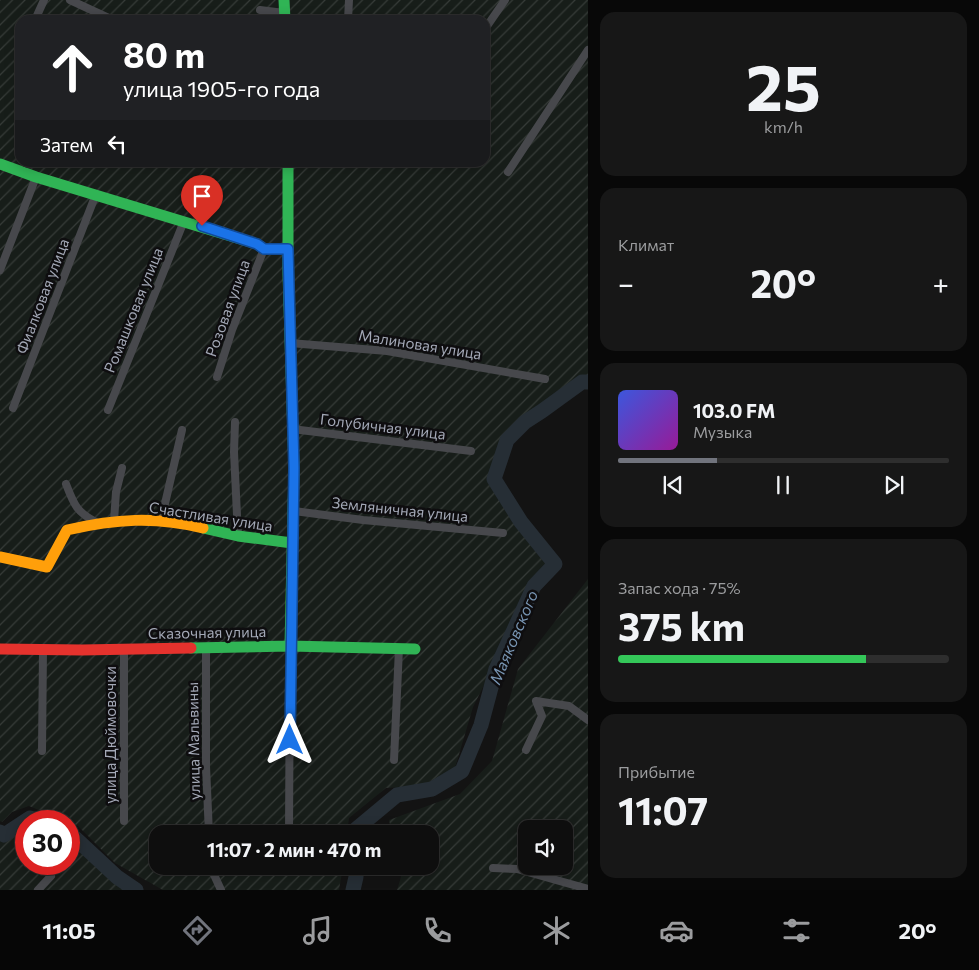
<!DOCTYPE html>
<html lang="ru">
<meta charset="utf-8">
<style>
body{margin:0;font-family:Commissioner,sans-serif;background:#171717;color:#f1f3f6;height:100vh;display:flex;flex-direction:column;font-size:19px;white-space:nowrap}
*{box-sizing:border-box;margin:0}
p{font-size:16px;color:#9b9c9e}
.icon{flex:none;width:28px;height:28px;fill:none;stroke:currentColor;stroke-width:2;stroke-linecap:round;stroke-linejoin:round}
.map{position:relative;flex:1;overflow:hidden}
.side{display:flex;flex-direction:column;gap:12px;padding:12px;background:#080808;width:391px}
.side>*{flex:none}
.hud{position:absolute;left:15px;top:15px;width:475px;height:152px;border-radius:15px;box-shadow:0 2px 12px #0003,0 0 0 1px #2e2e2e;background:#202124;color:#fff;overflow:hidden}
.tools{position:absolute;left:518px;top:820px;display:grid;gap:10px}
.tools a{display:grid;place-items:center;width:55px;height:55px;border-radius:10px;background:#0e0e0e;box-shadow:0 2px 12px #0003,0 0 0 1px #2e2e2e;font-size:25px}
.speed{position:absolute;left:15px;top:810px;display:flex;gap:10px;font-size:25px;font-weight:700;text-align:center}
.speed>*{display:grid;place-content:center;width:65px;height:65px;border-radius:50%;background:#0e0e0e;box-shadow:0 2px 12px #0003,0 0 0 1px #2e2e2e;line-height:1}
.speed .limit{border:8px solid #d22;background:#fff;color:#111}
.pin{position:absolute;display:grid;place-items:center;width:42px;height:42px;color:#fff;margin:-51px -21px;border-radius:50% 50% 50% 0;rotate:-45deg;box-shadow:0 0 5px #0007}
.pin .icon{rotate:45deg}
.me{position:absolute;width:55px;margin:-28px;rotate:0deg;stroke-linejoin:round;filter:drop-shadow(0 0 4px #0008)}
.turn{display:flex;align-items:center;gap:18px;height:105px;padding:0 25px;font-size:22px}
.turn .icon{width:65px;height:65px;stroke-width:2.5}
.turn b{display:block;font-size:35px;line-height:42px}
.then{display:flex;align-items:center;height:48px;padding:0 25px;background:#0003;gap:10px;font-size:19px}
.big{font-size:38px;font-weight:700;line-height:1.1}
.side .card{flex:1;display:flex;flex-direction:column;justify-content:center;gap:8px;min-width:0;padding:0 18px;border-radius:15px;background:#171717}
.side .dial{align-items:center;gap:0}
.dial b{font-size:65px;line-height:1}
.song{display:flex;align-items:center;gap:15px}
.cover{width:60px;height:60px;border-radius:8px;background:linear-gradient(135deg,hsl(230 70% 55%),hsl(300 70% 35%))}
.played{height:5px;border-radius:2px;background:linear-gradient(90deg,#71747d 30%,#2e2e2e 30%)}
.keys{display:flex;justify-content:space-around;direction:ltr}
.heat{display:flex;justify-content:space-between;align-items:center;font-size:28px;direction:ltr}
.charge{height:8px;border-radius:4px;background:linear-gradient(90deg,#34c759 75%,#2e2e2e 0)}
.trip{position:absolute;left:149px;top:825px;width:290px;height:50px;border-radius:15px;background:#0e0e0e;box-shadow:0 2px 12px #0003,0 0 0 1px #2e2e2e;font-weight:700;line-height:50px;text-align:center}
.tabs{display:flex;height:80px;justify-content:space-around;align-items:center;background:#060606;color:#9b9c9e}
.tabs .icon{width:35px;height:35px}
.tabs .current{color:#71747d}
.tabs b{font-size:22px;color:#f1f3f6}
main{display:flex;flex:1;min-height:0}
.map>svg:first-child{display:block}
.garden{fill:url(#garden-furrows);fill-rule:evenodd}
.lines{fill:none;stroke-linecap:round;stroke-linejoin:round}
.river{stroke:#262e35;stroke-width:15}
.street{stroke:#47484c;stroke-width:8}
.fast{stroke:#30b455;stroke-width:11}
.slow{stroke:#ff9f0a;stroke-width:11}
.jam{stroke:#e5322d;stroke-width:11}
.route-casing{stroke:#114b97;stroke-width:12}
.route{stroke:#1a73e8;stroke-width:9}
.labels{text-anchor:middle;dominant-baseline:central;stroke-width:5;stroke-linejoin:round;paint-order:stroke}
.street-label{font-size:15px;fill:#a3a8b6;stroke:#0e0d0f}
.water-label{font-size:16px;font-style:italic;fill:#7895b3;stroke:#0e0d0f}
</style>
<main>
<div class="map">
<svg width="588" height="890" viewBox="0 0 588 890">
<defs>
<pattern id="garden-furrows" width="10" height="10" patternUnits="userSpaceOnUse" patternTransform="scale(1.25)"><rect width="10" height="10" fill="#171d19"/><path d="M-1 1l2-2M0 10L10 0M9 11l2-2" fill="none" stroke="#363b38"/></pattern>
</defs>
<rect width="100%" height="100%" fill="#131313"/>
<path class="garden" d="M0 0H588V379L525 422 507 440 494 479 555 564 533 588 473 707 455 768 422 786 386 788 349 818 347 834H158V866H343L339 890H163L115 863 78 826 29 806 12 812 2 822 0 821ZM20 20H485V162H20Z
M588 579V890H397L401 877 399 866H430V834H392L389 820 460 794 492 761 518 669ZM526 829H564V866H526Z
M26 830V864H69V844L130 890H0V841L5 842Z"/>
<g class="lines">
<path class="river" d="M0 832 4 835 30 818 37 821
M69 834 74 837 117 877 136 890
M355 834V830L397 795 432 789 462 771 481 725 496 669 534 586 555 564 521 522 494 479 507 440 525 422 542 411 582 382H588
M353 890 356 877V866"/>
<path class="street" d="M70 0 113 20
M260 10 284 13
M35 20 44 0
M348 20 349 0
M485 29 505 0
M508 172 588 50
M0 270 36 177
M290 343 387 351 545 379
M217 377 232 330 264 249
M13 408 96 194
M108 410 184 221
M235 422 234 452 238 536
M292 429 471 451
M66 484C74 505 77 513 98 523
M294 511 363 520 503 533
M114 521 116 492 122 468
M161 521 182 430
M206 648V766L209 834
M124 649V821
M526 750 542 716 536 701 569 706 588 720
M42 751 43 650
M394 760 399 648
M289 834 290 646
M210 866 221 890
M289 868V866
M493 868 517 869 588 889
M38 890 51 876"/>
<path class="fast" d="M284 0 285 20
M288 162V273L294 468 290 646
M0 164 36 177 257 244 264 249H288
M203 528 238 536 292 543
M191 648 290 646 415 649"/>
<path class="slow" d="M0 557 47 567 67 530C115 519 155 516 203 528"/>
<path class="jam" d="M0 649 82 650 191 648"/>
</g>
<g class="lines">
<defs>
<path id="route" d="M202 226 257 244 264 249H288L294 468 290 740"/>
</defs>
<use href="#route" class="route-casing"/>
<use href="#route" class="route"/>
</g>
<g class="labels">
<g class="street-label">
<text transform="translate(42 296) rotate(-69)">Фиалковая улица</text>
<text transform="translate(227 308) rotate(-70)">Розовая улица</text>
<text transform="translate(133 310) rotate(-68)">Ромашковая улица</text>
<text transform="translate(420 344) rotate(9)">Малиновая улица</text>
<text transform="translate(383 426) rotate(7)">Голубичная улица</text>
<text transform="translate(400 509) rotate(6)">Земляничная улица</text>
<text transform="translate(211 516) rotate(9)">Счастливая улица</text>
<text transform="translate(207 632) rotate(-1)">Сказочная улица</text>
<text transform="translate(110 735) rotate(-90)">улица Дюймовочки</text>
<text transform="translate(193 741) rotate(-91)">улица Мальвины</text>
</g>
<g class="water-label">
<text transform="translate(513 637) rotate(-67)">Маяковского</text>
</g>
</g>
</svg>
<div class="tools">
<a><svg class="icon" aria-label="sound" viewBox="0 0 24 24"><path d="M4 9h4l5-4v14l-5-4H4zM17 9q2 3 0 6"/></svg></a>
</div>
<div class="speed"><div class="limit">30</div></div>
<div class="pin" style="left:202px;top:226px;background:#d93025"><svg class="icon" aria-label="arrive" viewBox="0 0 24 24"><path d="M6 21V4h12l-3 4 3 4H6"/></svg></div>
<svg class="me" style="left:290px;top:740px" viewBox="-20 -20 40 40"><path d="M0-17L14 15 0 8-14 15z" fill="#1a73e8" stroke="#fff" stroke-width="4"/></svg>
<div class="trip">11:07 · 2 мин · 470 m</div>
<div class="hud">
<div class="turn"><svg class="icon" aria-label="ahead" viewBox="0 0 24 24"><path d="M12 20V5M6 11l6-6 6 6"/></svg><div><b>80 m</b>улица 1905-го года</div></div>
<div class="then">Затем<svg class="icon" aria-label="left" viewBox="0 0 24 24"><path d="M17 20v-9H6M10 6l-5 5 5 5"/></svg></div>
</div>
</div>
<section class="side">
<div class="card dial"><b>25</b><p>km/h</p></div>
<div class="card"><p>Климат</p>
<div class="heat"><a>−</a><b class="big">20°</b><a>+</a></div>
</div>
<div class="card">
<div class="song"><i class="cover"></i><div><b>103.0 FM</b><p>Музыка</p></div></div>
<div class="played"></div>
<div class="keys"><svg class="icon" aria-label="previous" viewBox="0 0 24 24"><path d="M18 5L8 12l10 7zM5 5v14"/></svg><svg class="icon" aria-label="pause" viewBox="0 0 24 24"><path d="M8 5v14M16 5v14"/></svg><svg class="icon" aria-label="next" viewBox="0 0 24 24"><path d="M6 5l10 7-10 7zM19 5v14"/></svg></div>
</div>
<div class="card"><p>Запас хода · 75%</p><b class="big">375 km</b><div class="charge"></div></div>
<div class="card"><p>Прибытие</p><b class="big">11:07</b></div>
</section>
</main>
<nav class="tabs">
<b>11:05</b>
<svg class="icon current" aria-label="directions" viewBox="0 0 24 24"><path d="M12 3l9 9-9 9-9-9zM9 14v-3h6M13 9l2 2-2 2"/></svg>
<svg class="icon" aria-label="music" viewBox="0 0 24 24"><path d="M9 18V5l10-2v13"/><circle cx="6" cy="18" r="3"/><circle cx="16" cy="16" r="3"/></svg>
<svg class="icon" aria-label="phone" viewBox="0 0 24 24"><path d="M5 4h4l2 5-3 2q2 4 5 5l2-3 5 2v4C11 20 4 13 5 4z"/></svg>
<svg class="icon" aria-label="climate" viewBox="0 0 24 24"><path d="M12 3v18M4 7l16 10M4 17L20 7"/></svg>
<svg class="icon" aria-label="car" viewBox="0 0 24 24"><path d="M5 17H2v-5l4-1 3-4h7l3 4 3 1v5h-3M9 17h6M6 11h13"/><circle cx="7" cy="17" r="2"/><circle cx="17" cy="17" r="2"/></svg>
<svg class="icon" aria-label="filters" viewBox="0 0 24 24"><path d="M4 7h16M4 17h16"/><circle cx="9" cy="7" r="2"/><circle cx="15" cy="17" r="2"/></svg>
<b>20°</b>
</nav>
